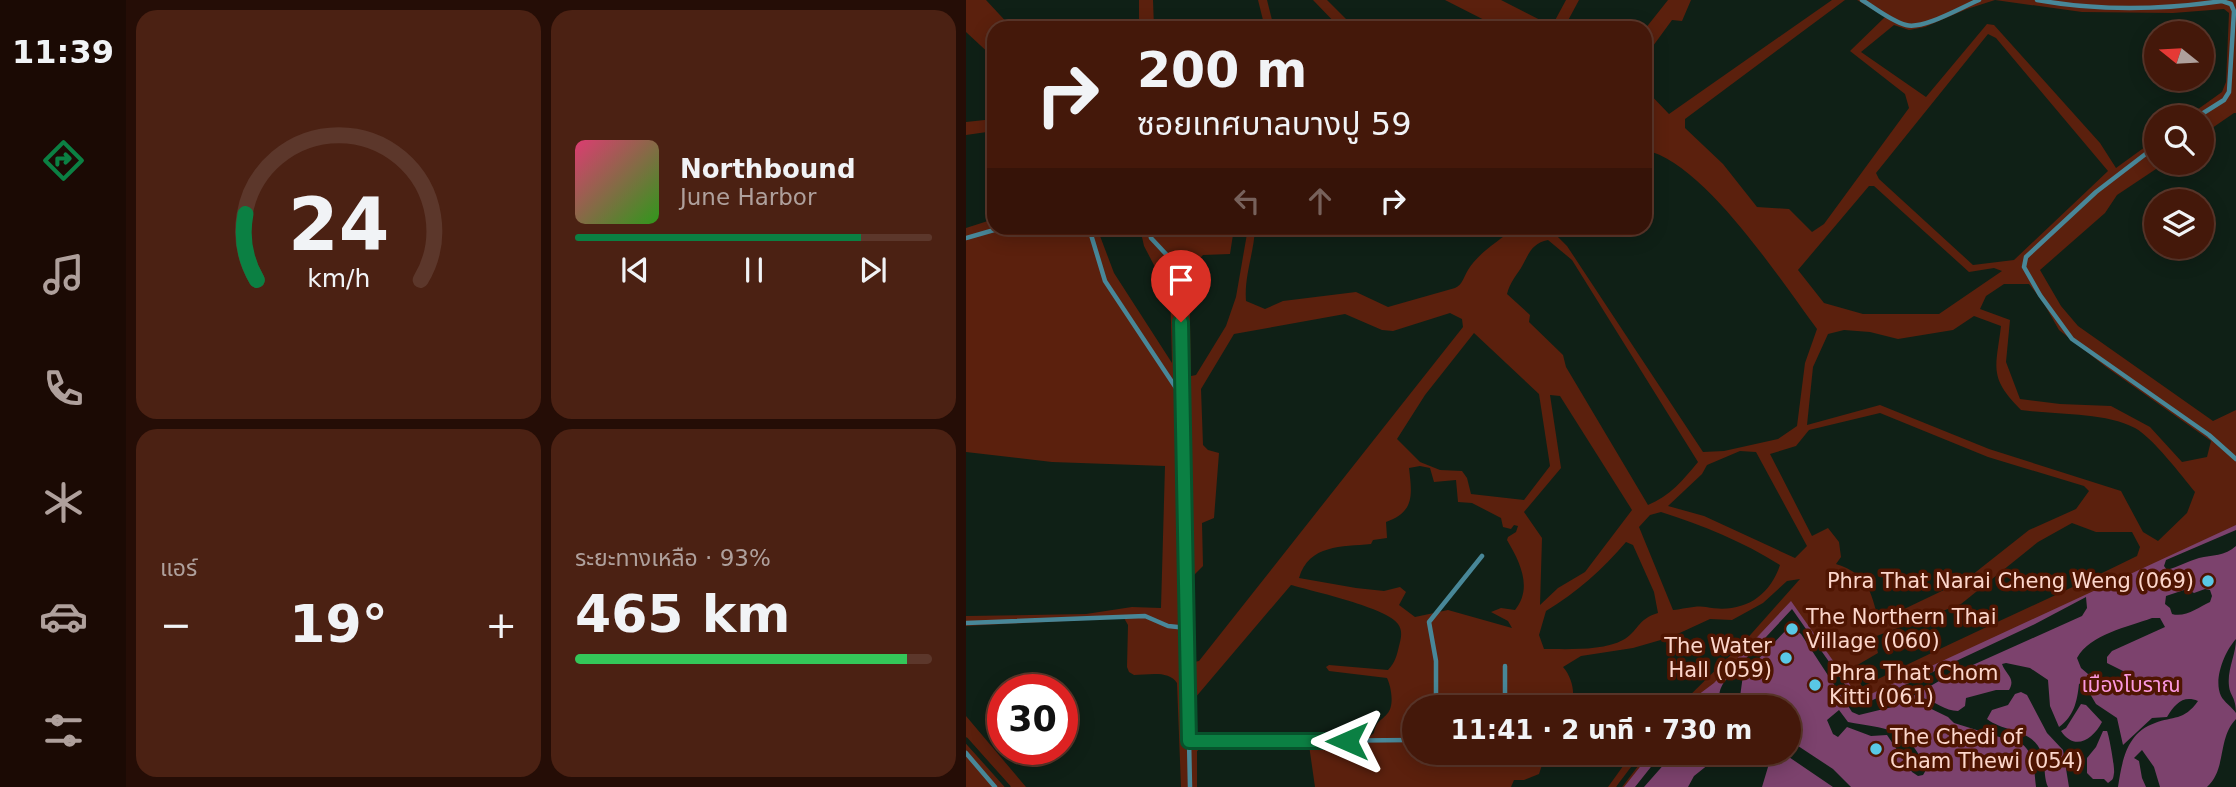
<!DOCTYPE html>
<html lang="th">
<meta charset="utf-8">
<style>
body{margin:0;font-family:"DejaVu Sans","Noto Sans Thai",sans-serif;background:#4b2113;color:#f1f3f6;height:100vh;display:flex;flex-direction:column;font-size:26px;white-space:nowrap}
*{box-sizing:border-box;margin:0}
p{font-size:23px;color:#afa09c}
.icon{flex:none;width:38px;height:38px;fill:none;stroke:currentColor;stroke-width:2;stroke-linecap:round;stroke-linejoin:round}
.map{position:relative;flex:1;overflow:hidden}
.panel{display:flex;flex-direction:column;gap:10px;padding:10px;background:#250d06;width:840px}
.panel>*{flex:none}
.top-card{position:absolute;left:21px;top:21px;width:665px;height:214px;border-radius:21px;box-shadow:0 4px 18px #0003,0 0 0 2px #5c372b;background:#44180a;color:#f1f3f6;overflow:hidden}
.needle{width:46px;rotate:288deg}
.buttons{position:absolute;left:1178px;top:21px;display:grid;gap:14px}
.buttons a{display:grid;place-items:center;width:70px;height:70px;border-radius:50%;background:#44180a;box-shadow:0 4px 18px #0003,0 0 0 2px #5c372b;font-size:35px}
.speed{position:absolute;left:21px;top:674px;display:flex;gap:14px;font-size:35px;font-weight:700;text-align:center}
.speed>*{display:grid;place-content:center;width:91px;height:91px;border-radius:50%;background:#44180a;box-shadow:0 4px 18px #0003,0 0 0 2px #5c372b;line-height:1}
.speed .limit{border:10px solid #d22;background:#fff;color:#111}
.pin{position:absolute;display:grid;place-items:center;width:60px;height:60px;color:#fff;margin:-72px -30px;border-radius:50% 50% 50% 0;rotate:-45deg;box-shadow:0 0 7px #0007}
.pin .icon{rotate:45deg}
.me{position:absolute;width:77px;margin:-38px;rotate:270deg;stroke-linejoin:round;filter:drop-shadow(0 0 5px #0008)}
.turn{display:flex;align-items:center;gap:24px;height:147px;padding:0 35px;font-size:32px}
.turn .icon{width:91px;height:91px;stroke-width:2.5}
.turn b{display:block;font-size:49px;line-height:60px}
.lanes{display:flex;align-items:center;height:66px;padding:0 35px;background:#0003;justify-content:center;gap:35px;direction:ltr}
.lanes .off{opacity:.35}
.big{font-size:52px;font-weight:800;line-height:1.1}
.panel .card{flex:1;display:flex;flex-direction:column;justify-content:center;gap:10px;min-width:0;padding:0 24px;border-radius:21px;background:#4b2113}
.panel .dial{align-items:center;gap:0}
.dial svg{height:182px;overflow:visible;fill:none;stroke:#5c372b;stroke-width:7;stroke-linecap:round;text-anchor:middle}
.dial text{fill:#f1f3f6;stroke:none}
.song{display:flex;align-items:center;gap:21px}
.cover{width:84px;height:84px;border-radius:10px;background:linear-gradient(135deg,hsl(340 70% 55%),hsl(110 70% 35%))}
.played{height:7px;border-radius:4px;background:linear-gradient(90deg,#0b8043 80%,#5c372b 80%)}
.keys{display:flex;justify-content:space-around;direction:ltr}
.heat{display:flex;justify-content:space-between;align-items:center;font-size:38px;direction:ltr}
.charge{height:10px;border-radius:5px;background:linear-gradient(90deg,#34c759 93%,#5c372b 0)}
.panel .tiles{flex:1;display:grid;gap:10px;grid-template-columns:repeat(2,1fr)}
.trip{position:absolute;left:436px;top:695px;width:399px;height:70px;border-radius:35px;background:#44180a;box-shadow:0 4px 18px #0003,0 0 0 2px #5c372b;font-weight:800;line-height:70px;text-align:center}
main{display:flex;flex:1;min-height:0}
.tabs{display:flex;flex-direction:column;width:126px;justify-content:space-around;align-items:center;background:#1b0a04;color:#afa09c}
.tabs .icon{width:49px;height:49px}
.tabs .current{color:#0b8043}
.tabs b{font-size:32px;color:#f1f3f6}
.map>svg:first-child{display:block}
.green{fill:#7c426d}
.water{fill:#0f2016;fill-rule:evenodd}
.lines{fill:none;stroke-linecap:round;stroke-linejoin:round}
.canal{stroke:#0f2016;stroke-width:5}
.minor{stroke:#488798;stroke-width:4.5}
.route-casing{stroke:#07532c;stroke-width:18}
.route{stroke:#0b8043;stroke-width:12}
.poi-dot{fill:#59c8e5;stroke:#4f1502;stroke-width:2.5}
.labels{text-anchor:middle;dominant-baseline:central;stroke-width:7;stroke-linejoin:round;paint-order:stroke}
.poi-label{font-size:21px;fill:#fcd6cb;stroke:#4f1502;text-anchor:start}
.park-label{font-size:21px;fill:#fb98e0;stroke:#4f1502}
</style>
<main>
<nav class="tabs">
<b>11:39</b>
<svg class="icon current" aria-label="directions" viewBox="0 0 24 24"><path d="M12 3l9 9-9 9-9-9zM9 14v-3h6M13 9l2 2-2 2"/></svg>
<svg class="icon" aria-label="music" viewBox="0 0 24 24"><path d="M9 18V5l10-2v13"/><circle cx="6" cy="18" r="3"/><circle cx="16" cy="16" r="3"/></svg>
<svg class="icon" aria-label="phone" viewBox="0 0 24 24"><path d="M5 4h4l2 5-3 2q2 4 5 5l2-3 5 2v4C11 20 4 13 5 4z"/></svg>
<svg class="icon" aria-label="climate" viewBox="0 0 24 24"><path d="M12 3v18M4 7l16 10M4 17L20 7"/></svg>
<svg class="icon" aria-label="car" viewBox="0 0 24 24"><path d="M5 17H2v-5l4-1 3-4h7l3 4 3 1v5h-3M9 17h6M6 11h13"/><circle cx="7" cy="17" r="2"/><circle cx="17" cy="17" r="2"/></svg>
<svg class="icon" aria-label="filters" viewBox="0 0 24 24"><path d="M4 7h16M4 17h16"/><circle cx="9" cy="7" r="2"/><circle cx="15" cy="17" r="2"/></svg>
</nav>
<section class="panel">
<div class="tiles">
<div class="card dial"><svg viewBox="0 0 100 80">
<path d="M14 69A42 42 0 1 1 86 69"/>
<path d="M14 69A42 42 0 0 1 9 40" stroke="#0b8043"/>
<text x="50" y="56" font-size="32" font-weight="700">24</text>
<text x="50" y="72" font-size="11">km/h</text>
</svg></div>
<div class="card">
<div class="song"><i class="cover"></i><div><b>Northbound</b><p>June Harbor</p></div></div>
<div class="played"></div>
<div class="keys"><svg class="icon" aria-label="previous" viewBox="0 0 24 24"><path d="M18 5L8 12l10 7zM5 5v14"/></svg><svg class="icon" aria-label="pause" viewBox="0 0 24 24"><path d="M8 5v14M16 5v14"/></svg><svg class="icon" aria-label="next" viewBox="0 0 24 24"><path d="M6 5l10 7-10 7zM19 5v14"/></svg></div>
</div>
<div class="card"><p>แอร์</p>
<div class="heat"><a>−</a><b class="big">19°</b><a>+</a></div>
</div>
<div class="card"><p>ระยะทางเหลือ · 93%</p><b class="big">465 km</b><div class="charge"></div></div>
</div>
</section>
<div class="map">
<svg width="1270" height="787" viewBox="0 0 1270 787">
<rect width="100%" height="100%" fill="#5b200d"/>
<path class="green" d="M1270 525V787H658L685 753 822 752V707H721L728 698 748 683 825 601 894 699Z"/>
<path class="water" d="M20 0H173V28H46Z
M187 0H292L299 28H188Z
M301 0H347L374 28H308Z
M361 0H479L534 28H389Z
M535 0H600L586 26Z
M613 0H702L679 29 598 28Z
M725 0H866L703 114 679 89V57L706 20 716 21Z
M879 0H891L919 17 884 51 939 94 943 108 858 224 846 232 823 209 791 207 757 164 719 128V119Z
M1029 0 1116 12 1207 13 1258 9 1263 13 1260 82 1256 92 1221 117H1190V139L1150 168 1134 143 1028 25 1021 24 960 97 895 52 928 25 943 30 959 27 1001 9ZM1190 33H1236V79H1190Z
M0 32 28 58V119L0 122Z
M1022 34 1030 38 1142 171 1048 260 1007 265 913 179 910 173Z
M1268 113H1270V410L1247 421 1112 326 1095 306 1074 270 1139 213 1151 195 1199 163H1236V135ZM1190 201H1236V247H1190Z
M28 131V219L0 228V135Z
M679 150C738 162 815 281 851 329L839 363 831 426 812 439 758 451 737 452 601 246 586 231 588 228H679Z
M903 186H908L1003 272 1028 268 1036 271 973 314H897L858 303 832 270Z
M131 228H174L178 246 189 267 190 285 204 284 206 363 148 273Z
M268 228H282L270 297 260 326 230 375 225 376 223 270 237 255 264 254Z
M289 228H548C532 242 513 252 502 270 497 278 497 284 489 288L422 307 390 292 317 301 299 309 280 301C278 276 288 253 289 228Z
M582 240 606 260 732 462C717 480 704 496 682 505L600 367 597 355 563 322 564 315 541 294C544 283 549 277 555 268 562 256 565 243 582 240Z
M1038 284H1063L1077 302 1093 330 1140 367 1245 441 1241 457 1216 462 1184 427 1145 406 1094 404 1054 399 1040 362 1044 320 1014 309 1020 296Z
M484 313 496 319 497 327 233 661 228 662 226 589 228 575 237 566 236 523 248 518 253 453 242 450 237 445 235 389 268 334 379 314 416 330 427 331Z
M1008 316 1035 326C1030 368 1022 377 1055 410 1090 415 1138 412 1169 428 1186 437 1216 476 1229 492L1221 513 1192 541 1177 532 1155 491 1023 449 914 405 841 425 847 367 862 334 878 330 904 332 932 339 987 330Z
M508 333 573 394 584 466 558 500 505 494 501 478 496 471 474 470 454 462 431 439 459 395Z
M584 395 594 396 666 510 619 572 592 588 574 605 576 538 558 512 595 468Z
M914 413 1022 457 1118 486 1123 491 1110 509 1063 530 1001 579 913 621C904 590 903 575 870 564L875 557 873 542 862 528 846 536 804 454 830 446 843 430Z
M774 451 790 452 841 546 829 558 738 516 702 506 736 474 741 465Z
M0 452 86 462 199 466 195 608 166 607 120 614 0 616Z
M454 466 464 468 468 482 490 480 492 502 506 503 535 518 537 527 545 529 548 525 552 526 550 532 542 537 541 540C554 562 567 588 549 610L535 608 525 612 542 621 546 628 482 610 449 617 433 605 440 592 434 587 418 591 390 588 333 578C343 544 376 547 405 544L407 540 421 538 420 522C449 512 446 494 443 468Z
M695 512C738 526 776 541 814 565 803 599 774 614 740 607 731 605 717 609 707 610L673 527 684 515Z
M1106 523 1130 532H1166L1174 547 1171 556C1080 601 987 641 896 687L888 667 912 653 908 637 995 604 1072 542Z
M1270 530V546C1259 556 1246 555 1233 558 1222 561 1212 567 1201 570L1198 566 1200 560Z
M660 542 667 545 688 592 692 613C671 619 672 632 657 640 637 651 601 649 578 649L573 635 580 611C611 592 636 570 660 542Z
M834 579 778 642 712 707H605C610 694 606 677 597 667L615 656 667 648 705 637 744 619 766 620 797 603 821 581Z
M325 585C346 591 422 608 432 624 437 631 435 638 433 646 431 655 429 663 422 670L363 665 360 667 363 671 421 678C425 686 429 706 421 714 414 722 410 721 408 733L403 737H229L226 732 229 698Z
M1221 589 1228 593 1239 589 1244 590 1246 596 1244 602C1233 607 1219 618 1206 614L1204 608 1199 604 1200 596Z
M1120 597 1121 608 1116 616 980 677 930 706 893 715 886 712 835 634 824 626 777 675 774 697 766 707H757C752 697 752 692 758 682L826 609 894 706 1069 624Z
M158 618 162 625 161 667 163 672 168 675C182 675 203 670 211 683L215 787H60L0 716V626ZM37 690H96V749H37Z
M1186 618H1194L1199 627 1146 651 1141 657V663L1159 672 1158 681 1147 683 1129 673 1122 674 1115 668 1111 658C1124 634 1162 627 1186 618Z
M1270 639C1270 655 1261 669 1263 686 1264 696 1270 697 1270 713 1266 707 1258 702 1255 696 1247 679 1259 651 1270 639Z
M1040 663 1064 668 1082 680 1084 706 1093 727C1108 716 1111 702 1113 684L1117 682 1130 704 1151 718 1157 745 1186 718 1201 717C1209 704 1217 695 1232 701 1218 721 1207 716 1189 723 1160 733 1156 762 1152 787H1103L1097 750 1081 733 1061 695 1055 692 1049 694 1042 705 1026 710 1021 719C1039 733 1067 728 1076 754 1080 764 1077 776 1082 787H1070C1068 772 1069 754 1056 744L988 723 982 717 951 702 957 698C969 701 979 711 992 711L999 706 1000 698 1030 690H1043C1050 678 1040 675 1036 664ZM1115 704 1120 705 1136 722C1127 739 1109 752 1095 731L1100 728ZM1137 731H1141C1143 735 1149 768 1148 773 1147 780 1147 779 1142 783L1138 779H1127L1121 773V758L1130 747Z
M873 710 882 722C920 729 944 727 960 770L957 775 952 776 946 772 921 735 905 736 881 727 872 737 867 734 861 720Z
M1270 719V787H1241C1261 769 1251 739 1270 719Z
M823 740 867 769 885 787H867L817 753 822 752Z
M240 745H343L349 787H231V751Z
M1176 750 1188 767 1194 787H1180L1176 778 1173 761 1168 758Z
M758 752 793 753 799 759 802 767 796 787H722L728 776Z
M696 753H708L678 787H669Z
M665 755 642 787H545L548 780H558L573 774 577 762Z"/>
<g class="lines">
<path class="canal" d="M0 740 42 787
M653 787 678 754"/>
<path class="minor" d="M896 0C909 8 925 21 940 25 957 30 996 7 1013 0
M1071 0C1132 11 1195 10 1256 1L1265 4 1268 11 1263 92 1258 100 1231 117
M1190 146 1130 192 1060 257 1058 267 1074 295 1106 339 1243 435 1270 459
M123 228 139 281 216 397
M183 228 185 238 212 267 213 272 224 787
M0 238 35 228
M0 623 179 616 202 626 221 628
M539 666V707
M470 707V661L463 622 516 556
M223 742 448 740
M0 753 29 787"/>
</g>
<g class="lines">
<defs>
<path id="route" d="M215 322 223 741H381"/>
</defs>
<use href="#route" class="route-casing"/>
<use href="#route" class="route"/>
</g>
<g class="poi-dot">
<circle cx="1242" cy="581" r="7"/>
<circle cx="826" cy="629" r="7"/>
<circle cx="820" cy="658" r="7"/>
<circle cx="849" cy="685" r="7"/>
<circle cx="910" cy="749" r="7"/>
</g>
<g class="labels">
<g class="poi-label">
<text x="1228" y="581" text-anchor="end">Phra That Narai Cheng Weng (069)</text>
<text x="840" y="617">The Northern Thai<tspan x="840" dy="24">Village (060)</tspan></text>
<text x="806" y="646" text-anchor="end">The Water<tspan x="806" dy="24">Hall (059)</tspan></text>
<text x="863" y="673">Phra That Chom<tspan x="863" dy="24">Kitti (061)</tspan></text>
<text x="924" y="737">The Chedi of<tspan x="924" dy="24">Cham Thewi (054)</tspan></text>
</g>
<g class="park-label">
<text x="1165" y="685">เมืองโบราณ</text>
</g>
</g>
</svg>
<div class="buttons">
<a><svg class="needle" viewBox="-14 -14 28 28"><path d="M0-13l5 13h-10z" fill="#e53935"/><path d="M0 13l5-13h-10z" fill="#afa09c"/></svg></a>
<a><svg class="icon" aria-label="search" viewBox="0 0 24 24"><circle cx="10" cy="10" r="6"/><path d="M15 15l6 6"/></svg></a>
<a><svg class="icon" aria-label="layers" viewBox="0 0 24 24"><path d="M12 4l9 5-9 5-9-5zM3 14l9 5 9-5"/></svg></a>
</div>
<div class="speed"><div class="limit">30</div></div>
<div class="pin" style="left:215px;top:322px;background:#d93025"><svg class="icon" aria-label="arrive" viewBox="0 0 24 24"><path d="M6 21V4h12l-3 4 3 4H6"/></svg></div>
<svg class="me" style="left:381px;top:741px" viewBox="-20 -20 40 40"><path d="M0-17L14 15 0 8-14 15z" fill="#0b8043" stroke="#fff" stroke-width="4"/></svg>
<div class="trip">11:41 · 2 นาที · 730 m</div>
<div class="top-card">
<div class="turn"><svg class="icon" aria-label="right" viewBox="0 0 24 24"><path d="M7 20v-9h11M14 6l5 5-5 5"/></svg><div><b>200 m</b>ซอยเทศบาลบางปู 59</div></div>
<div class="lanes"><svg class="icon off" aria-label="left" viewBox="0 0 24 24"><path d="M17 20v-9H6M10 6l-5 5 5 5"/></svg><svg class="icon off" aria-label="ahead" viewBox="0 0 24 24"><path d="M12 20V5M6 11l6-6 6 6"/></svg><svg class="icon" aria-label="right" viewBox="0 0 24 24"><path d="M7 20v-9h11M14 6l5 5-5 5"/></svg></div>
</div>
</div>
</main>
